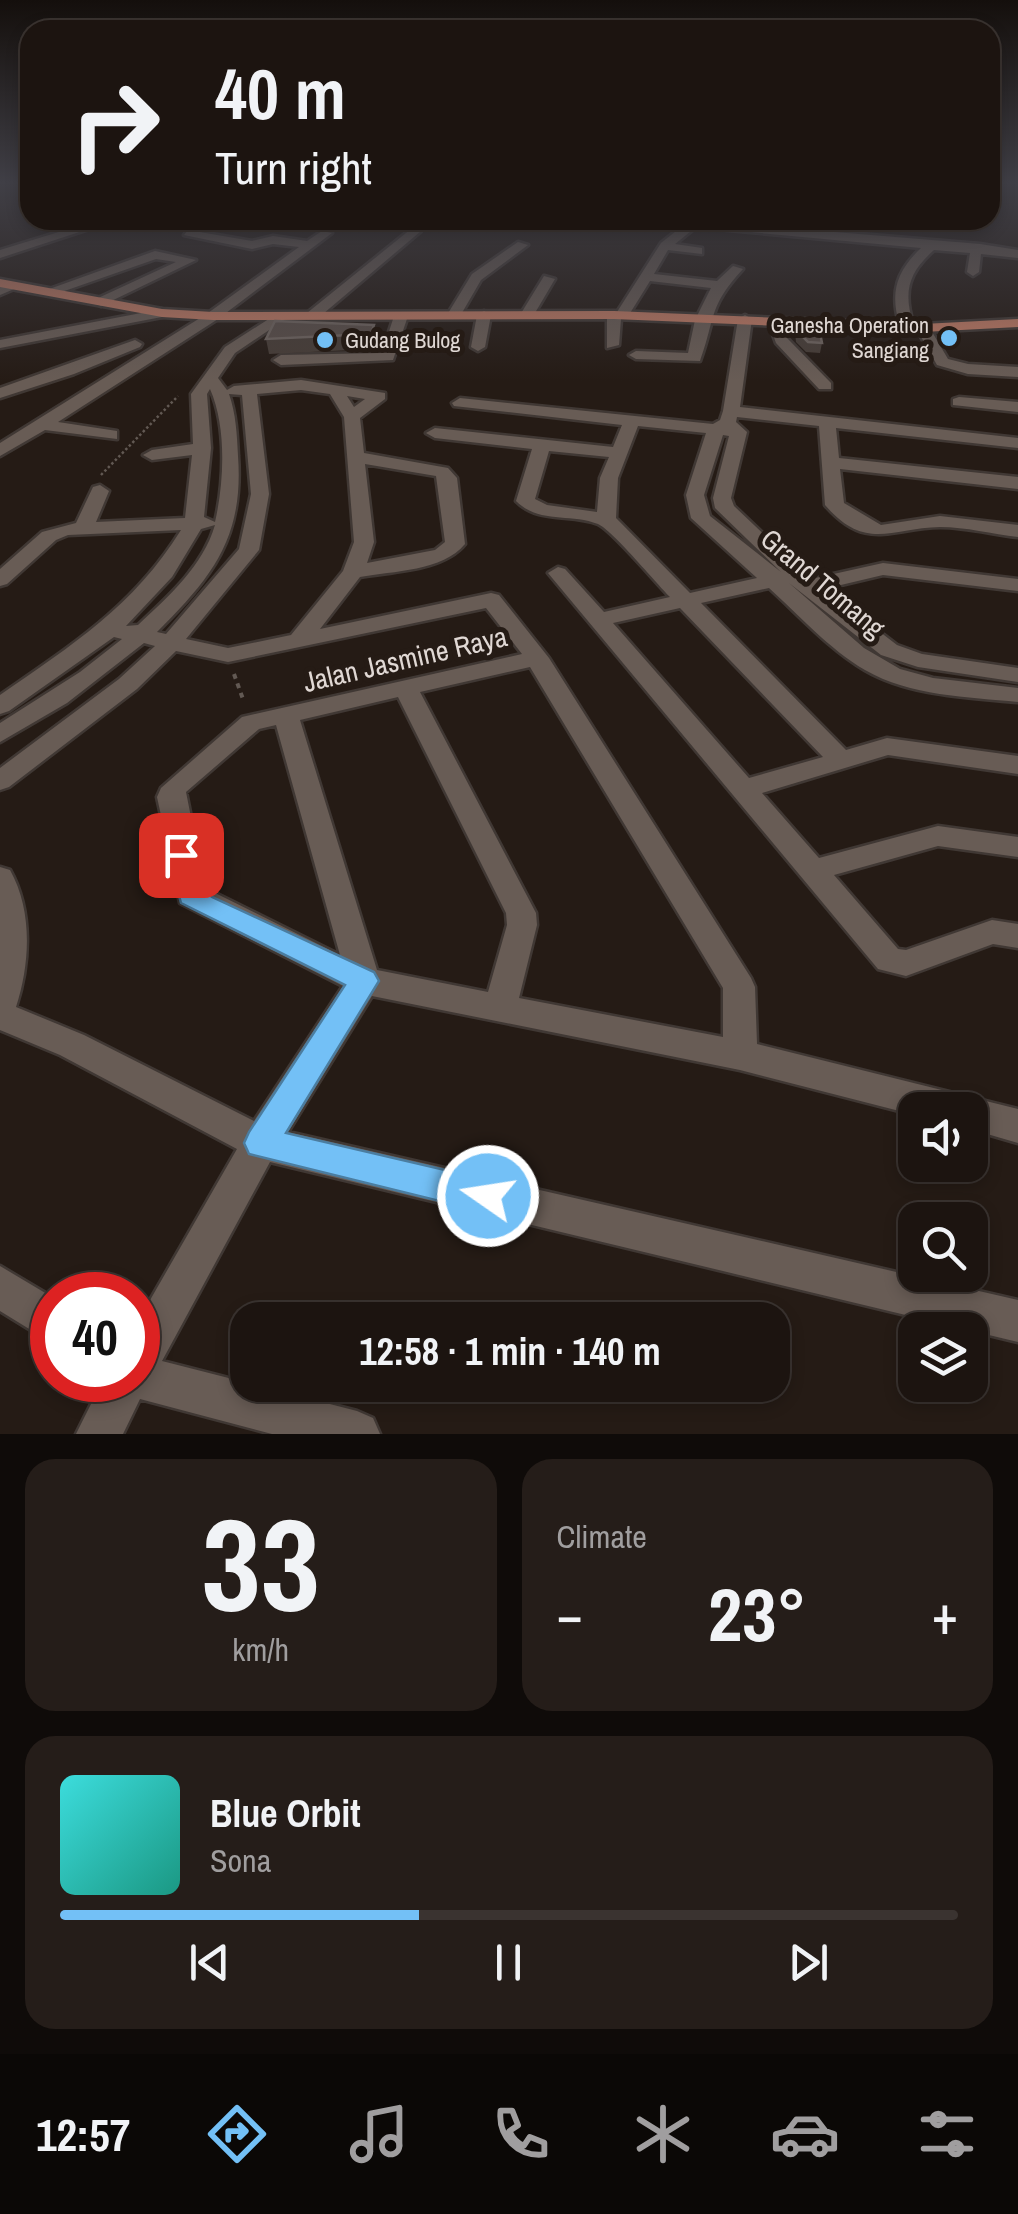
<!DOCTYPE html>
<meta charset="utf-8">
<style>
body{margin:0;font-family:"Archivo Narrow",sans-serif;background:#251d19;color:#f1f3f6;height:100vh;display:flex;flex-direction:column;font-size:38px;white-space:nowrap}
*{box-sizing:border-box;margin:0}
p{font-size:32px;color:#a09e9f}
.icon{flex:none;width:55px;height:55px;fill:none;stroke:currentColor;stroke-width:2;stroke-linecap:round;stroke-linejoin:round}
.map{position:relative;height:1434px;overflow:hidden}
.details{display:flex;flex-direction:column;gap:25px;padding:25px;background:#0f0b09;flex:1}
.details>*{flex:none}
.hud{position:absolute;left:20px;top:20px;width:980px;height:210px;border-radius:30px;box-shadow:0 5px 15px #0003,0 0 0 2px #3a3330;background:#1c1410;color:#f1f3f6;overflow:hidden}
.tools{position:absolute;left:898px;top:1092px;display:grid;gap:20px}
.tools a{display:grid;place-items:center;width:90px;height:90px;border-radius:20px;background:#1c1410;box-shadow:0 5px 15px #0003,0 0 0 2px #3a3330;font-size:50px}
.speed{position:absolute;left:30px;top:1272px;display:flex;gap:20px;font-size:50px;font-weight:700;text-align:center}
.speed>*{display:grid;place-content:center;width:130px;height:130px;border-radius:50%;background:#1c1410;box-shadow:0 5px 15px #0003,0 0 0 2px #3a3330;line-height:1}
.speed .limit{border:15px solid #d22;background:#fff;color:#111}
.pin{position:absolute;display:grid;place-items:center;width:85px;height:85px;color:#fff;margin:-42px;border-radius:20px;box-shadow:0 5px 15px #0006}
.me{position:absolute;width:110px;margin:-55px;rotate:283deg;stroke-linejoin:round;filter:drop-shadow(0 0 8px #0008)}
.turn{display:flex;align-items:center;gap:35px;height:210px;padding:0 30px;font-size:45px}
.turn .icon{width:130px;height:130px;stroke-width:2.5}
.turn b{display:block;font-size:70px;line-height:85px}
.big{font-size:75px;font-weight:700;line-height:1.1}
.details .card{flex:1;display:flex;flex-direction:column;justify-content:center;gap:15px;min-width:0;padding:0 35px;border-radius:30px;background:#251d19}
.details .dial{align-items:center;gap:0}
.dial b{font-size:130px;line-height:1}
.song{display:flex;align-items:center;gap:30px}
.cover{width:120px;height:120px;border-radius:15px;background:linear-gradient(135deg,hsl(180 70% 55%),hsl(170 70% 35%))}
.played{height:10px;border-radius:5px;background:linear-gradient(90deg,#73c0f6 40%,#3a3330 40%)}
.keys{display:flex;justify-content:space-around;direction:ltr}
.heat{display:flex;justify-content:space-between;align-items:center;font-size:55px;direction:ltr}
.details .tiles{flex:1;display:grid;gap:25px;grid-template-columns:1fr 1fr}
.card:last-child{grid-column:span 2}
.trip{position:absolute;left:230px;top:1302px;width:560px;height:100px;border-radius:30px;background:#1c1410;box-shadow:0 5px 15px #0003,0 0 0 2px #3a3330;font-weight:700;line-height:100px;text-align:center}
.menu{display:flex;height:160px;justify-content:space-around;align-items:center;background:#0b0806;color:#a09e9f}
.menu .icon{width:70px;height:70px}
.menu .active{color:#73c0f6}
.menu b{font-size:45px;color:#f1f3f6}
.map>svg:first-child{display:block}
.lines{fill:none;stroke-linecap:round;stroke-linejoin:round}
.minor-casing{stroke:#403834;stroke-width:5}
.major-casing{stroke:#403834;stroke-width:5}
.path-far1{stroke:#625953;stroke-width:2.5;stroke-dasharray:2.5 2.5;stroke-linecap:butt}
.path{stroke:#625953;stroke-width:4;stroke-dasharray:5 5;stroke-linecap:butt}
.minor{fill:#685c55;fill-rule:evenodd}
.major{fill:#bd7963;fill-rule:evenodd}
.wall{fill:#473d37}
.shaded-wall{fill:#332822}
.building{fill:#584d48;stroke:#6d635e;stroke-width:2.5}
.route{fill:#73c0f6;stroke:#4b7da0;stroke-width:2.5}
.poi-dot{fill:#73c0f6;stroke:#251b15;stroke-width:4}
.labels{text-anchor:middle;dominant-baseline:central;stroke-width:10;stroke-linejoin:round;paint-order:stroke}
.far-poi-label{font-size:22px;fill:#e0d8d4;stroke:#251b15;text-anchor:end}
.street-label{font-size:28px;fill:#e0d8d4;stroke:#251b15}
</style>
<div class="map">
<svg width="1018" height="1434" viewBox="0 0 1018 1434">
<rect width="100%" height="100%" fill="#251b15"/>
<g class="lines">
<defs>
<path id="minor" d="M98 220H116L0 258V250Z
M690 220 980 244 1018 250V258L981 254 979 272 973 276 967 272 970 253 934 250C909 272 903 291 913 323L906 327 899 323C890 291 897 271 921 248L696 227 675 244 702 248V254L668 250 654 274 717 281 733 266 743 269C708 307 716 317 700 361L636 359 629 355 636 351 688 353 695 320 711 288 650 281 627 318 621 319 619 345 607 348V315L617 312 661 243Z
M917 220H952L953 221 947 224Z
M411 229 421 231 317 319H307V313Z
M188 230 252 241 273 236 307 241 322 231 332 233 218 319 58 422 117 431V439L45 430 0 456V443L208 313 299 247 273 244 252 249 184 235Z
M518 242 528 245 481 280 459 318H449L447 315 472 274Z
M155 251 196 260 101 306 94 302 96 299 176 262 156 259 53 295 41 292Z
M544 276 555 279 532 318H522L520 315Z
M10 283 21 286 0 295V287Z
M162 309 169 313 167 316 0 348V340Z
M484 311 491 315 485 347 478 351 471 347 477 315Z
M401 312 408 316 393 360 281 365 273 360 281 355 382 353 394 316Z
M278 313 290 316 235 353 218 378 227 390 234 386 301 380 385 393V399L360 418 364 453 448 468 457 478 465 544C443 571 393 571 360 577L320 629 491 593 499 595 549 658 751 978 755 987 757 1044 1018 1109V1143L970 1129V1110H915V1115L740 1070 372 996 288 1132 1018 1300V1342L270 1162 162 1361 357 1411 373 1418 380 1434H272L140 1399 123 1434H76L103 1380H138V1321L237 1149 60 1055 0 1030V867L10 870C33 911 30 964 16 1007L84 1035 254 1121 343 986 180 903 157 797 161 788 242 717 522 654 486 608 228 662 176 651 137 689 9 787 0 790V768L119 679 155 646 144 643 67 703 0 742V723L80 672 122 639 114 637 9 711 0 714V695C72 645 134 606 181 530L68 535 56 540 7 584 0 586V569L42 532 76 523 93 487 100 485 109 491 96 522 185 518 192 455 152 460 143 455 152 450 193 444 191 394 225 347ZM210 389C227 427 224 483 215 522L204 517 211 448 207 394ZM301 390 330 394 344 417 354 542 343 571 291 635 228 648 186 639 259 550 269 494 257 394ZM229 394 242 395 251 494 239 549 166 634 157 632C212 577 244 538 238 456 237 435 236 414 229 394ZM347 396 365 399 354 407ZM365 464 436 476 445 542 435 550 367 563 374 542ZM215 525C203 566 169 596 138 625L126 626 172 577 201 529ZM530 667 723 988V1037L519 998 537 925 536 913 420 692ZM398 697 506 913 507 925 488 992 377 970 300 720ZM276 725 340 955 205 888 186 792 259 729Z
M745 315 752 319 740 407 1018 438V448L836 428 839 458 1018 477V489L840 469 844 503 881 525 940 516 1018 525V537C992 534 966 527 940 527 890 528 866 552 825 505L819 426 737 417 736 422 747 432 731 498 734 506 811 579 883 563 1018 579V591L883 575 824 589 897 645 922 654 1018 668V682L918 667 881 655 789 583 864 648 900 669 933 678 1018 688V702C968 697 910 696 865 670 829 649 799 615 769 588L701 603 846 750 887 738 1018 756V774L888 755 762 793 819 858 938 826 1018 837V857L938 846 834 875 898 949 906 950 992 920 1018 924V948L993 944 906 976 878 969 548 573 558 567 565 569 604 612 670 597C656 583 612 530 598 524 570 513 539 524 516 501L532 449 435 438 426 433 435 428 613 447 622 425 454 406 452 403 460 398 713 424 720 420 723 411 738 319ZM638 426 706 433 686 495 691 518 757 578 690 593 616 518 618 478ZM723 435 729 436 713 498 715 508 781 572 710 516 704 495ZM549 451 609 457 600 478 597 512 547 505 535 499ZM680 608 823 757 749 778 613 623Z
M767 318H777L787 338 831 383V389H819L776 343Z
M918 325H928L948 359 968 364 1018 367V377L968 374 937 365 916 328Z
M135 340 142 344 140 347 74 374 0 398V388Z
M959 397 1018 402V412L953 405V399Z
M0 1266 52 1297V1343L0 1311Z"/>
<path id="major" d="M0 279 162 309 213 312 614 311 923 324 1018 319V327L923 332 614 319 213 320 162 317 0 287Z"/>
</defs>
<use href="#minor" class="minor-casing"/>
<use href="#major" class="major-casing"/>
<path class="path-far1" d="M101 475 178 396"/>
<path class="path" d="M234 674 244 702"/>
<use href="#minor" class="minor"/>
<use href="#major" class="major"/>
</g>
<path class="wall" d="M796 322 822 343 820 353 806 352 796 342 795 332Z
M374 325 375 340 372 349 269 354 266 339Z"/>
<path class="shaded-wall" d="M374 325 375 340 372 349 371 334Z"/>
<path class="building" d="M275 321 374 325 371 334 266 339Z
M796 322 818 323 822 343 808 342 798 332Z"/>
<linearGradient id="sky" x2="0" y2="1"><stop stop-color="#140f0c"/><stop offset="0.48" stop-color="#403f46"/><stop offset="1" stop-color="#403f46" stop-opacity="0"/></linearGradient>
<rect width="1018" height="381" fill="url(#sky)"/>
<path class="route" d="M181 845 191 848 203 890 212 897 374 972 379 981 286 1133 488 1180 501 1185 506 1196 501 1208 488 1213 249 1154 244 1143 249 1132 345 985 181 903 168 855 172 848Z"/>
<g class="poi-dot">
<circle cx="949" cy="338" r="10"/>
<circle cx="325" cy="340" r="10"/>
</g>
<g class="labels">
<g class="far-poi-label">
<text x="929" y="325">Ganesha Operation<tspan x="929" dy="25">Sangiang</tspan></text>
<text x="345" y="340" text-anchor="start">Gudang Bulog</text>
</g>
<g class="street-label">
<text transform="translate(823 583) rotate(40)">Grand Tomang</text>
<text transform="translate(405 659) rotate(-13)">Jalan Jasmine Raya</text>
</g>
</g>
</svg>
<div class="tools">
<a><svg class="icon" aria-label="sound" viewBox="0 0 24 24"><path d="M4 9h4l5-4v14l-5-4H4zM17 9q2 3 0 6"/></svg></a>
<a><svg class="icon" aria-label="search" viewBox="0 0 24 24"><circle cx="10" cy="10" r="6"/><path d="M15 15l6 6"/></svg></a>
<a><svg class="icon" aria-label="layers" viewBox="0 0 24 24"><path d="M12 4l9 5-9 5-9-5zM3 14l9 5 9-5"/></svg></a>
</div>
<div class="speed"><div class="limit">40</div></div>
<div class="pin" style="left:181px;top:855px;background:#d93025"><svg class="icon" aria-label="arrive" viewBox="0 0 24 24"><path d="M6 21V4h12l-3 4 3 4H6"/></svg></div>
<svg class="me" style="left:488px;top:1196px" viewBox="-20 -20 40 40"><circle r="17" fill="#73c0f6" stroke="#fff" stroke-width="3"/><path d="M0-11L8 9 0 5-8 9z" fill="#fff"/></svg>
<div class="trip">12:58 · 1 min · 140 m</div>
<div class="hud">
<div class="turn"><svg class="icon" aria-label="right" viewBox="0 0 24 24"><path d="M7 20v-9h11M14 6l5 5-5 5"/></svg><div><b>40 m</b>Turn right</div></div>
</div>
</div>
<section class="details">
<div class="tiles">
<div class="card dial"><b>33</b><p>km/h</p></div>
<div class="card"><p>Climate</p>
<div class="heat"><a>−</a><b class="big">23°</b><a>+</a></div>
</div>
<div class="card">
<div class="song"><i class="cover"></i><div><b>Blue Orbit</b><p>Sona</p></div></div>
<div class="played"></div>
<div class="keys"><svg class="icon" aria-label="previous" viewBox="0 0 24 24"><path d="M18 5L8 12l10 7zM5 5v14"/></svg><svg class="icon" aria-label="pause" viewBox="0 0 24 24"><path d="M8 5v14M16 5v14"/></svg><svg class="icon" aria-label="next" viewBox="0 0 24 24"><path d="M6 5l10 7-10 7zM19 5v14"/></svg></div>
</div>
</div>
</section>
<nav class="menu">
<b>12:57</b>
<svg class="icon active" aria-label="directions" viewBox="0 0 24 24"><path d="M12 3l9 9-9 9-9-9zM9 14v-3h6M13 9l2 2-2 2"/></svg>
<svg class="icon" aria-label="music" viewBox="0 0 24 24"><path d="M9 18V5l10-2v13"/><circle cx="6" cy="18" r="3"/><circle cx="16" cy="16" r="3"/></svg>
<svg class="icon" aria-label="phone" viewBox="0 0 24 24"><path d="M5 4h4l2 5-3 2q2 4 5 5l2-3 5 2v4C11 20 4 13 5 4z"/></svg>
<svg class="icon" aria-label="climate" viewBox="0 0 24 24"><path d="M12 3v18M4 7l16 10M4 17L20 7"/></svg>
<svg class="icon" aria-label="car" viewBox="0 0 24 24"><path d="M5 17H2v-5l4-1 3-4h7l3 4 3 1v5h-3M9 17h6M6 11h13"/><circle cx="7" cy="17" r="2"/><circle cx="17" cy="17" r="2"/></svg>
<svg class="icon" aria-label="filters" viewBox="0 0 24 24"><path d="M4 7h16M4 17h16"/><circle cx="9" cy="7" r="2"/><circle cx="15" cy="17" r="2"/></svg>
</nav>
